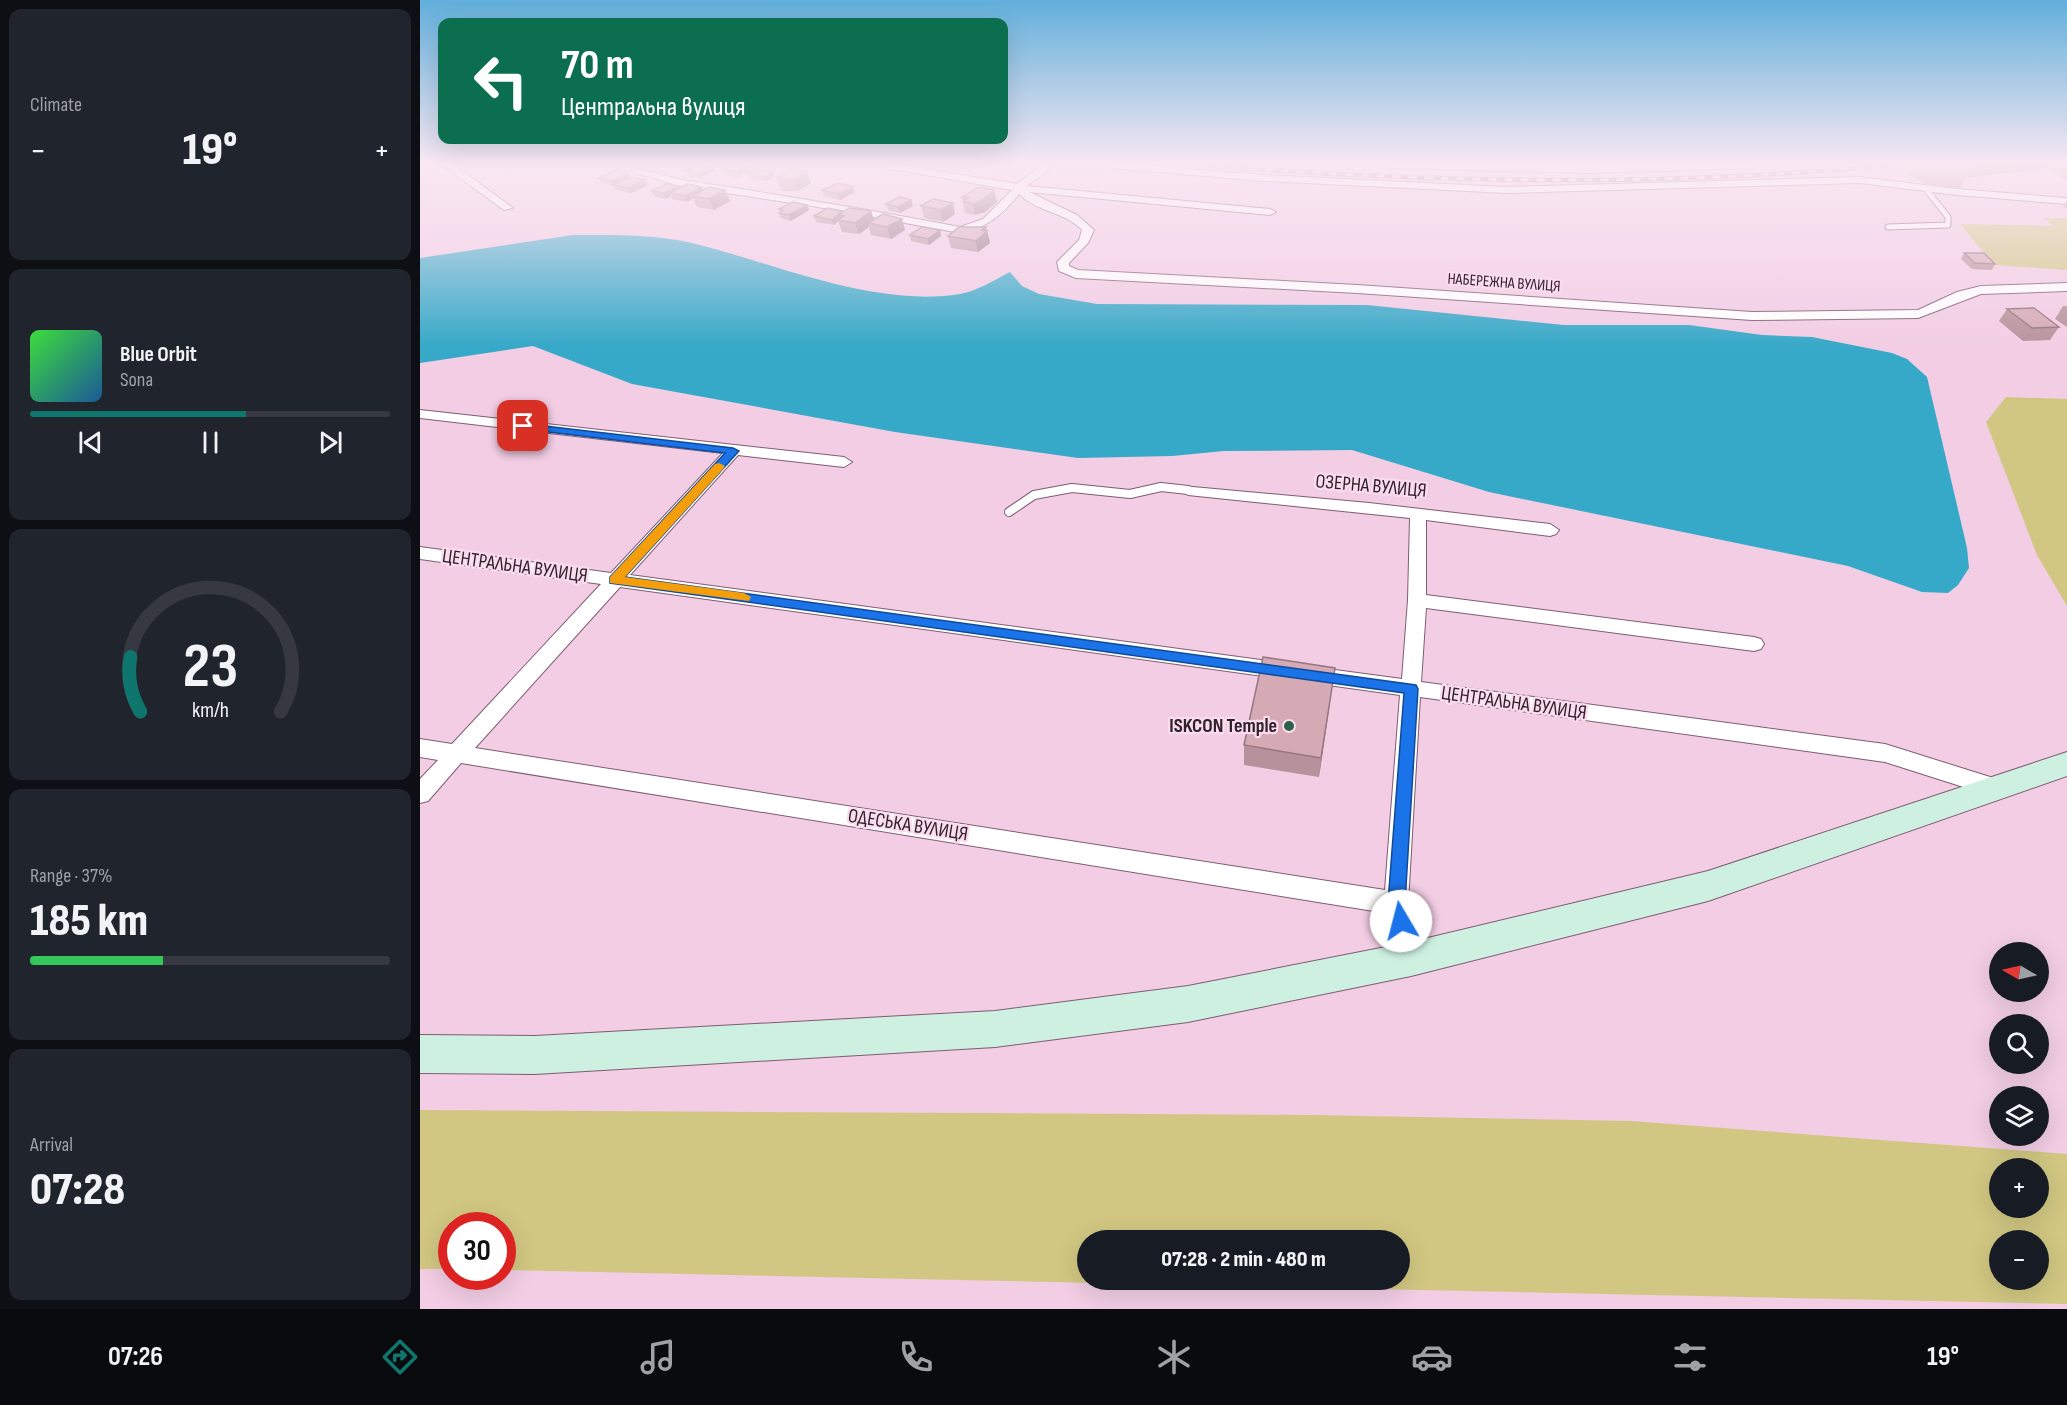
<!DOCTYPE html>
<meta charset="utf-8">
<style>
body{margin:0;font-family:"Sofia Sans Condensed",sans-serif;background:#20242c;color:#f1f3f6;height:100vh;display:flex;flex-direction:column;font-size:22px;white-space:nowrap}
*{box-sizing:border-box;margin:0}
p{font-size:20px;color:#9ea1a6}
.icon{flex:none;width:33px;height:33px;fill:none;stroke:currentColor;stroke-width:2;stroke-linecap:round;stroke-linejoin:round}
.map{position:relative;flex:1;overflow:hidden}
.panel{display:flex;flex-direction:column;gap:9px;padding:9px;background:#0d0f14;width:420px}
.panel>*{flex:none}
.top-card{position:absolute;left:18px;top:18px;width:570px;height:126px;border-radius:12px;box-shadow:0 6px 24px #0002;background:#0b6e4f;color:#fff;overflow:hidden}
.needle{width:39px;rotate:279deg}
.tools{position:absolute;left:1569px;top:942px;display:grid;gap:12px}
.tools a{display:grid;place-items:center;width:60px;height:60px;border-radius:50%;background:#171b24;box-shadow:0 6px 24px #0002;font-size:30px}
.speed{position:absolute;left:18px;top:1212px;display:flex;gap:12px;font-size:30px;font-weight:700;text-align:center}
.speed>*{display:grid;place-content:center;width:78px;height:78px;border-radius:50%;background:#171b24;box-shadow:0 6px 24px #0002;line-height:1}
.speed .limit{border:9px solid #d22;background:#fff;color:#111}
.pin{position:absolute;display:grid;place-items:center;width:51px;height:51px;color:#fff;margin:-26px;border-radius:12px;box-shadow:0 3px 9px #0006}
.me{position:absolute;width:66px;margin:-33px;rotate:352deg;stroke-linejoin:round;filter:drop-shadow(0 0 4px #0008)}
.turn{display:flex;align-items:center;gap:21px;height:126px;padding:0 24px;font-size:27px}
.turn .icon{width:78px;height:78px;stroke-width:2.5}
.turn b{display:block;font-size:42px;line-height:51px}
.big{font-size:45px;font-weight:800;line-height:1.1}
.panel .card{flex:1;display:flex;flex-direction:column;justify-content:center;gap:9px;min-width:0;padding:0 21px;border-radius:12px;background:#20242c}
.panel .dial{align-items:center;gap:0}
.dial svg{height:156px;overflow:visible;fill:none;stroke:#363941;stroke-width:7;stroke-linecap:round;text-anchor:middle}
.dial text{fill:#f1f3f6;stroke:none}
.song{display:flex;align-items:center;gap:18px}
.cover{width:72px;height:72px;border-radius:9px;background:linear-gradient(135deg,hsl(120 70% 55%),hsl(210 70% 35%))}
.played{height:6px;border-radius:3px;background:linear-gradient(90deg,#0f766e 60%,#363941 60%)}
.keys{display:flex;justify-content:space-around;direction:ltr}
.heat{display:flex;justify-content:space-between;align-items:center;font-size:33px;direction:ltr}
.charge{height:9px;border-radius:4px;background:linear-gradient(90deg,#34c759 37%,#363941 0)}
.trip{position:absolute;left:657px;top:1230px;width:333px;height:60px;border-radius:30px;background:#171b24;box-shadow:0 6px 24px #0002;font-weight:800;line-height:60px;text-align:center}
.tab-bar{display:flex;height:96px;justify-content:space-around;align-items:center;background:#090b0e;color:#9ea1a6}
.tab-bar .icon{width:42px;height:42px}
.tab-bar .on{color:#0f766e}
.tab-bar b{font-size:27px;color:#f1f3f6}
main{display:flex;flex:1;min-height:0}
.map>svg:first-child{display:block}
.green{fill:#d1c782;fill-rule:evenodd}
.water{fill:#36a8c8}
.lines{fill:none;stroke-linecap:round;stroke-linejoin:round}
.lane-far1-casing{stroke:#7e5d72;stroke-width:7}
.lane-casing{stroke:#7e5d72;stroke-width:10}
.street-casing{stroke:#7e5d72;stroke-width:2}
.secondary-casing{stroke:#7e5d72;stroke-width:2}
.lane-far1{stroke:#fff;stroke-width:5}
.lane{stroke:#fff;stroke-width:8}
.street{fill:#fff;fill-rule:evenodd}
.secondary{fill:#cef0e0;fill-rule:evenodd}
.rail-casing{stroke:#765f6d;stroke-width:4.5}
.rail{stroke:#fbdcef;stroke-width:3;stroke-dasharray:8;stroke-linecap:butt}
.wall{fill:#b7929c}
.shaded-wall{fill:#95777f}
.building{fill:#d5aab5;stroke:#95777f;stroke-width:1.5}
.route{fill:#1a73e8;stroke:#114b97;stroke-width:1.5}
.slow{fill:#f59e0b}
.poi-dot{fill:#2c6248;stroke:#fbdcef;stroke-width:2}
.labels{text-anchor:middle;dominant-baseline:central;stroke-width:4.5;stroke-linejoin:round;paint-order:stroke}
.far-street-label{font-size:16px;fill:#30222b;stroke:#fbdcef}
.street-label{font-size:20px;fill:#30222b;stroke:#fbdcef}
.poi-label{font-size:20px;font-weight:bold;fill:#30222b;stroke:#fbdcef;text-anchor:end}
</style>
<main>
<section class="panel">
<div class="card"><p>Climate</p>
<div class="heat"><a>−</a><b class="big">19°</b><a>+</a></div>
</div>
<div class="card">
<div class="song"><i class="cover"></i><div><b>Blue Orbit</b><p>Sona</p></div></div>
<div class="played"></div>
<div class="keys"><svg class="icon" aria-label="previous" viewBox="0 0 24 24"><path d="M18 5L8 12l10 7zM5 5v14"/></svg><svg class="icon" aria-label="pause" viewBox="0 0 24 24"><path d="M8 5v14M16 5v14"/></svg><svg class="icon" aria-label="next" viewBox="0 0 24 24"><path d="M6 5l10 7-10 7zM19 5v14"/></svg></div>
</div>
<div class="card dial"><svg viewBox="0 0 100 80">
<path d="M14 69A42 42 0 1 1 86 69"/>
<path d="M14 69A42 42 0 0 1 9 41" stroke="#0f766e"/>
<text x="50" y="56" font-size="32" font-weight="700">23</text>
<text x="50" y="72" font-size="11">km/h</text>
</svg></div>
<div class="card"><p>Range · 37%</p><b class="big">185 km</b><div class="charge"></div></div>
<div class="card"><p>Arrival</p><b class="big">07:28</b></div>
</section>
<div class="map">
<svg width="1647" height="1309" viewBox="0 0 1647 1309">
<rect width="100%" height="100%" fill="#f2cde4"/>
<path class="green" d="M1624 218H1647V270L1574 265 1540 224 1633 226Z
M1586 397 1647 399V606L1617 555 1566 422Z
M0 1110 892 1115 1211 1121 1647 1154V1304L83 1270 82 1226H32L31 1269H0ZM1580 1168H1618V1208H1580ZM668 1240H980V1280H668ZM1580 1240H1618V1280H1580Z"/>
<path class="water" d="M153 235C193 235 233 234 272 243 354 263 454 308 540 294 557 291 574 280 590 272L602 286 619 294 677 304 947 305 1144 325H1269L1342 335 1392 337 1472 353 1487 359 1507 377 1547 548 1549 568 1538 585 1528 593 1502 592 1428 566 1069 492 932 450 804 451 752 456 658 458 475 432 212 384 113 346 0 363V258Z"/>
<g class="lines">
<defs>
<path id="lane-far1" d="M1468 227 1528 225V217L1505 188"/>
<path id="lane" d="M589 512 614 495 652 488 710 494 741 487 768 490"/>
<path id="street" d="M22 165H34L93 208 84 210Z
M189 165C217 165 242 177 269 181 360 195 450 210 540 227L563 219 592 190 466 168 461 165H483L597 184 622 165H634L607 186 850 209 856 212 850 215 609 192 657 215 674 230 668 243 649 263V266L658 270 937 285 1332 312 1498 310 1537 292 1561 286 1647 283V291L1561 294 1498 318 1332 320 937 293 656 278 639 271 637 262 659 240 662 230C645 212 617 212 599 194 582 215 567 228 540 233L392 206 260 186Z
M684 165H725L844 175 1087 187 1440 177 1537 189 1647 198V204L1537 195 1440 183 1087 193 844 181 689 168Z
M963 165H1340L1335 168 1169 173 968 168Z
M0 410 424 457 432 462 424 467 318 455 210 575 982 679 988 600 990 518 768 495 760 490 762 486 949 503 1130 524 1139 530 1136 534 1130 536 1006 520V595L1334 637 1341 639 1344 644 1341 649 1334 651 1006 608 1001 682 1465 744 1586 782 1589 789 1586 796 1578 798 1465 762 1000 697 988 903 1004 959 1000 968 991 971 982 968 966 913 41 763 8 801 0 803V779L18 760 0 757V739L32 744 181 584 0 559V547L191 573 303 453 0 418ZM200 587 980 695 965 890 55 748Z"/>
<path id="secondary" d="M1647 752V776L1288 901 991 976 768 1022 575 1047 115 1074 0 1073V1035L115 1036 575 1011 768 986 991 942 1288 871Z"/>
</defs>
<use href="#lane-far1" class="lane-far1-casing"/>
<use href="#lane" class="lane-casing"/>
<use href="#street" class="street-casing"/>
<use href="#secondary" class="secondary-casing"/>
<use href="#lane-far1" class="lane-far1"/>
<use href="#lane" class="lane"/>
<use href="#street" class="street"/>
<use href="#secondary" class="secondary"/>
<defs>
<path id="rail" d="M781 165C1014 183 1241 187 1474 165"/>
</defs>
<use href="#rail" class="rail-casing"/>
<use href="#rail" class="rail"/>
</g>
<path class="wall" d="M138 165H161L148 168Z
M1490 165H1647V181L1628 168 1546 178 1540 188 1506 185 1485 173Z
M295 170 280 178 269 177 266 171Z
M300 170H331L317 178 303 175Z
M327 173 355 176 346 181 329 179Z
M210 177 228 185 211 193 196 190 194 186 181 183 178 178Z
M357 177 391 183 377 191H361Z
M260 188 283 190H305L310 201 294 210 277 207 273 198 267 202 252 199 251 196 246 199 235 197 232 191Z
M402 190 435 192 420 200 404 196Z
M574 190 577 202 565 212 555 215 545 213 542 197Z
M491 200 493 206 480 213 468 210 466 204Z
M1647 200V209L1643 206Z
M387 205 389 210 371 221 361 218 359 213 360 212 359 209Z
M501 206 535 214 523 222 504 218Z
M422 211V213L451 211 454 220 485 230 471 239 451 235 449 227 439 234 422 232 418 221 414 225 396 222 394 216Z
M566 227 570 243 558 252 531 248 528 236Z
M520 230 521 236 509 245 491 241 490 235Z
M1544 253 1575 264 1572 270 1552 269 1541 259Z
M1643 306H1647V327L1635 319Z
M1587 309 1639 327 1630 340 1603 341 1579 321Z
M915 668 899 777 824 765V745Z"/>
<path class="shaded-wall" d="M147 165H161L148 168Z
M293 165 295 170 280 178 278 173Z
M328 165H329L331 170 317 178 315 172Z
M1540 165H1630L1628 168 1546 177 1553 166Z
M353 170 355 176 346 181 344 176Z
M387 172 391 183 377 191 373 180Z
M208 174 211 179 193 185 194 187 191 181Z
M225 180 228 185 211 193 208 188Z
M258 186 261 191 250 193 251 196 246 199 244 193Z
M282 187 284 192 272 196 273 198 267 202 265 196Z
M433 187 435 192 420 200 418 194Z
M305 190 310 201 294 210 289 199Z
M574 190 577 202 565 212 555 215 553 204Z
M491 200 493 206 480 213 478 207Z
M533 203 535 214 523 222 520 210Z
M387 205 389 210 371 221 369 215Z
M422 211 423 215H419L420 219 414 225 412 220Z
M451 211 455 223H448L449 227 439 234 435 223Z
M482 219 485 230 471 239 467 227Z
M566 227 570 243 558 252 556 241 562 230Z
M520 230 521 236 509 245 508 239Z
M915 668 912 688 899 777 901 758Z"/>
<path class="building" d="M278 165H292L278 173 266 171Z
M309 165H328L315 172 300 170Z
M336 168 353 170 344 176 327 173Z
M371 169 387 172 373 180H357L360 178 357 177Z
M195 171 208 174 191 181 178 178Z
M211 177 225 180 208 188 193 185Z
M418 183 433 187 418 194 402 190Z
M247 184 258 186 244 193 232 191Z
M267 184 282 187 265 196 250 193Z
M289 187 305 190 289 199 272 196Z
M559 187 574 190 562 200 553 204 543 201 548 198 542 197Z
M480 197 491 200 478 207 466 204Z
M513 199 533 203 520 210 501 206Z
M373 202 387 205 369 215 359 213 363 210 359 209Z
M408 208 422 211 412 220 394 216Z
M429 208 451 211 435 223 418 220 424 216 419 215Z
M463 214 482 219 467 227 448 223Z
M502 227 520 230 508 239 490 235Z
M539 227H566L562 230 567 231 556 241 528 236Z
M1544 253H1564L1575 264 1555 263Z
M1614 308 1639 327 1612 328 1587 309Z
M843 657 915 668 901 758 824 745Z"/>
<linearGradient id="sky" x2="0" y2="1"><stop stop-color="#61afdb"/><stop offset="0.47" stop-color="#f9e8f3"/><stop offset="1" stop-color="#f9e8f3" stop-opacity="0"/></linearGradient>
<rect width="1647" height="348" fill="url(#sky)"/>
<path class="route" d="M99 423 313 448 319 451 205 577 996 685 998 689 985 903 990 921 987 927 981 930 975 927 968 903 984 693 190 583V577L305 453 103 429 98 426Z"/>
<path class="slow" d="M299 463 305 466 303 469 205 577 324 593 331 597 329 601 190 583V577L295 464Z"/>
<circle class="poi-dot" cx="869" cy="726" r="6"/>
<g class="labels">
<g class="far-street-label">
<text transform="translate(1084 283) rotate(4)">НАБЕРЕЖНА ВУЛИЦЯ</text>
</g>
<g class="street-label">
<text transform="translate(951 486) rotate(5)">ОЗЕРНА ВУЛИЦЯ</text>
<text transform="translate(95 566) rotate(8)">ЦЕНТРАЛЬНА ВУЛИЦЯ</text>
<text transform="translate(1094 703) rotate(8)">ЦЕНТРАЛЬНА ВУЛИЦЯ</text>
<text transform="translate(488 825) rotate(9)">ОДЕСЬКА ВУЛИЦЯ</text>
</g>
<g class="poi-label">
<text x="857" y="726">ISKCON Temple</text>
</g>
</g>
</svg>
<div class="tools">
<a><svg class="needle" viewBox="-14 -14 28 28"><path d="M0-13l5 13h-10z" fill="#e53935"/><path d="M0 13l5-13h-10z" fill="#9ea1a6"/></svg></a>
<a><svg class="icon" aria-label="search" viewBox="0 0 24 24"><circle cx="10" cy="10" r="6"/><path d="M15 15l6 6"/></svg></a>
<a><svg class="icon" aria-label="layers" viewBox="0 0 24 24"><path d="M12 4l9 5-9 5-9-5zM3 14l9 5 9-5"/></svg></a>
<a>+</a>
<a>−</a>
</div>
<div class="speed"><div class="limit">30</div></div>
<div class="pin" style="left:103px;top:426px;background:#d93025"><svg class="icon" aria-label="arrive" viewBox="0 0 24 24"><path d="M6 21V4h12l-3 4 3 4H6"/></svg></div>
<svg class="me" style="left:981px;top:921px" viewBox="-20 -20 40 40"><circle r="19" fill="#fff"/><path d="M0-13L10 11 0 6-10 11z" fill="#1a73e8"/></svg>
<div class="trip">07:28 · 2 min · 480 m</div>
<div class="top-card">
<div class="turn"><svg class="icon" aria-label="left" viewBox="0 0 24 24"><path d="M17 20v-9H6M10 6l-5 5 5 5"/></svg><div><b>70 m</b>Центральна вулиця</div></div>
</div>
</div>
</main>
<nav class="tab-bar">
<b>07:26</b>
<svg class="icon on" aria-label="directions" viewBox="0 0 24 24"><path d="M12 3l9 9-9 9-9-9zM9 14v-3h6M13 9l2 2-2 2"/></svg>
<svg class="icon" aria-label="music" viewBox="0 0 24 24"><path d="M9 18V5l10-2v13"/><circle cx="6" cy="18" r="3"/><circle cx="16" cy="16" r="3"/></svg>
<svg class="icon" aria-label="phone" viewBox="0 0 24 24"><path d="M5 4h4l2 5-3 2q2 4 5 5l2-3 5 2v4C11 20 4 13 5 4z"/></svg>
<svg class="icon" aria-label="climate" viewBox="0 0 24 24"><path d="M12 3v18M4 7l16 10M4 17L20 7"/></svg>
<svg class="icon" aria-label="car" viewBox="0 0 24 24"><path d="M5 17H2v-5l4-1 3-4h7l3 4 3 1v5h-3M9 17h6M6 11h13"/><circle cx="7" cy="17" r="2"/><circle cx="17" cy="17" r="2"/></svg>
<svg class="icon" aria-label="filters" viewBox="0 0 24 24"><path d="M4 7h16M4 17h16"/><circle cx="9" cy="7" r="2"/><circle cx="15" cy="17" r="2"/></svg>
<b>19°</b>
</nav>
